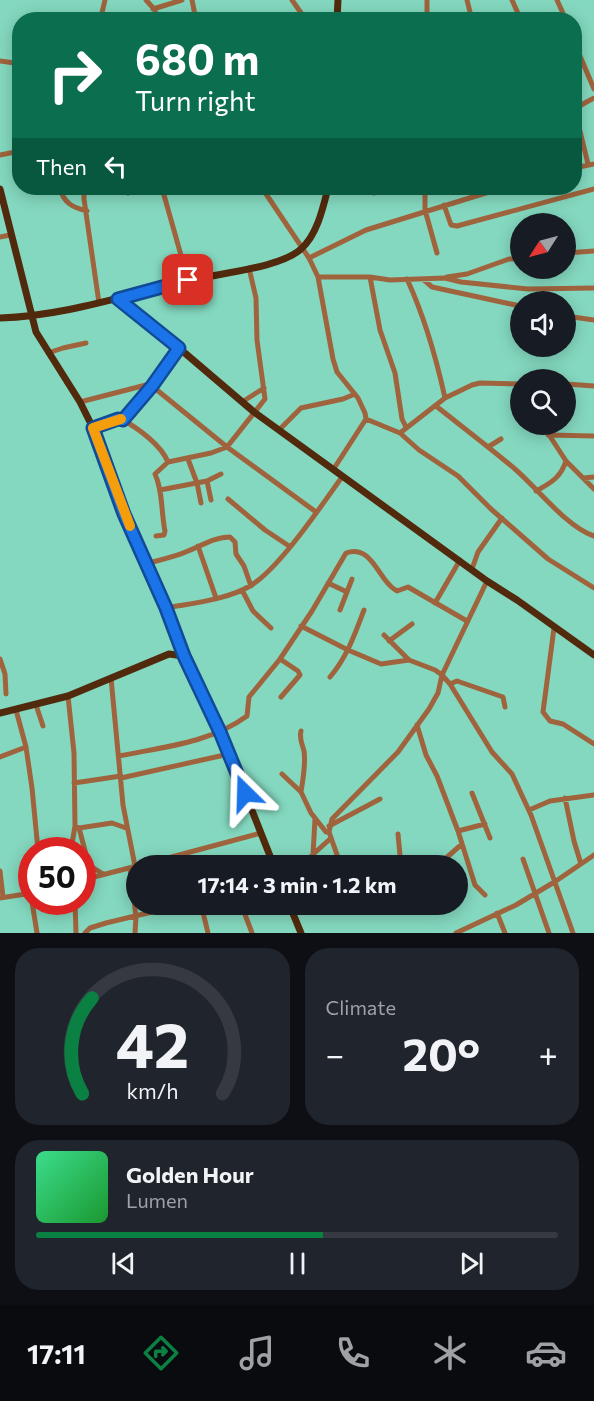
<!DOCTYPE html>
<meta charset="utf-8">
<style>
body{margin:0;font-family:Commissioner,sans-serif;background:#20242c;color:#f1f3f6;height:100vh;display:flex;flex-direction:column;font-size:22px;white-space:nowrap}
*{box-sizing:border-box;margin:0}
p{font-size:20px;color:#9ea1a6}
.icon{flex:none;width:33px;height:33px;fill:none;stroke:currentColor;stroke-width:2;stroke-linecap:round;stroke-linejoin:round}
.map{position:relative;height:933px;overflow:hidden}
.drawer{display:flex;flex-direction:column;gap:15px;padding:15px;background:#0d0f14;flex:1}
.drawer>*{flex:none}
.banner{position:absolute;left:12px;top:12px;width:570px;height:183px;border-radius:24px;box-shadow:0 3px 15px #0003;background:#0b6e4f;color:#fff;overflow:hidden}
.needle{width:39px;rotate:234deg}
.fabs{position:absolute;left:510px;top:213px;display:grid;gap:12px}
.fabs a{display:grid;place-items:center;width:66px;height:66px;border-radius:50%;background:#171b24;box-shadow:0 3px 15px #0003;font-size:30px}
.speed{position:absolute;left:18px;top:837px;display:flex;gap:12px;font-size:30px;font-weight:700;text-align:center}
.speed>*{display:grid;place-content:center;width:78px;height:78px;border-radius:50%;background:#171b24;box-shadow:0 3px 15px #0003;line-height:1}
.speed .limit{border:9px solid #d22;background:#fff;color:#111}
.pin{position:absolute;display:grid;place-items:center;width:51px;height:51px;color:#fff;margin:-26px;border-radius:12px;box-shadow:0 3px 9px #0006}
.me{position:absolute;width:66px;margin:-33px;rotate:338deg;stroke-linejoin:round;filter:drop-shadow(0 0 4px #0008)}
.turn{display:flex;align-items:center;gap:21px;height:126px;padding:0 24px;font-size:27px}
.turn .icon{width:78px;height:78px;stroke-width:2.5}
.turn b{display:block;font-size:42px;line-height:51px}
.then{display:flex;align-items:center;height:57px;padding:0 24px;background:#0003;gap:12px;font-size:22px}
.big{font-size:45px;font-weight:700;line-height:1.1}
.drawer .tile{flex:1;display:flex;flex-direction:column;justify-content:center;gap:9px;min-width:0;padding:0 21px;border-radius:24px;background:#20242c}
.drawer .dial{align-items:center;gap:0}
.dial svg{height:156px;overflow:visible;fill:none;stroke:#363941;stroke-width:7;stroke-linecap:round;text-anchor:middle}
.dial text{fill:#f1f3f6;stroke:none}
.song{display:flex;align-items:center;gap:18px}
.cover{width:72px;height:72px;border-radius:9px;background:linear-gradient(135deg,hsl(150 70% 55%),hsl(130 70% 35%))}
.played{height:6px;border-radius:3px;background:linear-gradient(90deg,#0b8043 55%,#363941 55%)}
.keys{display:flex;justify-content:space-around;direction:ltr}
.heat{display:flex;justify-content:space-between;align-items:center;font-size:33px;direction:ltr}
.drawer .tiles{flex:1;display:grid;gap:15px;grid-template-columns:1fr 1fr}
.tile:last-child{grid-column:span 2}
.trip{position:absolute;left:126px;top:855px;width:342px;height:60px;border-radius:30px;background:#171b24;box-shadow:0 3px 15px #0003;font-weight:700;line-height:60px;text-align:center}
.dock{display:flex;height:96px;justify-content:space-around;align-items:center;background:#090b0e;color:#9ea1a6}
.dock .icon{width:42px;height:42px}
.dock .active{color:#0b8043}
.dock b{font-size:27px;color:#f1f3f6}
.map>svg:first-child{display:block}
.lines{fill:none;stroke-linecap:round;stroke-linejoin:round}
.minor{stroke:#9f643d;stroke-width:5}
.major{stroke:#51290d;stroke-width:7}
.route-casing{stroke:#114b97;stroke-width:15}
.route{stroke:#1a73e8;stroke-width:10}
.slow{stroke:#f59e0b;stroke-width:10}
</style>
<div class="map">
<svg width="594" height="933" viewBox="0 0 594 933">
<rect width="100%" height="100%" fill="#84d8bf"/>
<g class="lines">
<path class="minor" d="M146 0 155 10 158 20
M192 0 196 20
M292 0 306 20
M427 0V20
M467 0 472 20
M512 0 521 20
M557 0 566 20
M153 9 182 0
M101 17 105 0
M326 20 337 17
M574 42 594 89
M0 61 15 63 20 77
M574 109 594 98
M574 120 580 131 588 164
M0 155 20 151
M574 168 594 164
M59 188C65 203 71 207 87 211
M84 188V199L99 303
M162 188 188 280
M262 188 309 258 318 277 333 359 337 372 358 398 365 413 366 419 333 470
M425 188V210L437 253
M128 193 133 188
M374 193V188
M444 205 451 225 457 226 594 189
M0 237 10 235
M566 253 594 251
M309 258 366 230 502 188
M318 277H370L390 280 445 278 461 282 528 289 594 288
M370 277 380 330 395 373 402 419 406 427
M447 277 467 274 509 259H520
M407 279C425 318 436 357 445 398
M424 280 432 287 520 306
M566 316 594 320
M48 353 63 348 86 343
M515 384 520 392
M566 384 594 386
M80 402 146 385 152 386 179 348
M242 402 264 388
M436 406C460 425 485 444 509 464 533 482 565 527 594 536
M366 419 400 433 419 450 458 476 491 509 548 559 594 588
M123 420 152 386 227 447 316 512
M542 424 566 461 594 489
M93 428 119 419 123 420C139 429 161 445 168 462
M279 430 301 408 343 399 355 394
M400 433 445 398 472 385 480 383 520 384
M548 435 594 436
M488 447 501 439
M188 459 197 483 201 503
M583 478 594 477
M207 481 211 500
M160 490 207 481 221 474
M536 491C551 483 561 477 566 461
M228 499 265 530 289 546
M156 536 164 535 165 531C161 512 163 491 155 474L168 462 211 453 227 447 265 399 257 340 256 298 249 268
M198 546 216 598
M145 564C159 560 175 557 188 551 201 546 215 537 230 537L235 542 236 554 244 566 251 586
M472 569 478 552 502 518
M487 581 442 675 450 684 492 752 512 774 531 815 573 933
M328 583 347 592
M242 590 253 611 271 628
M435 603 460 560
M166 608C193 603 226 600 250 586 279 569 321 506 342 477
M340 610 352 579
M301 626 348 650 381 664 409 660 435 670 442 675 438 693 429 709 398 752 332 819 329 832 341 866
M554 628 543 712 550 721 563 724 594 744
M384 635 409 660
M389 641 412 624
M0 659 5 674 6 694
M280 659 298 671 300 675 281 697
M330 677C347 657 355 634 364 610
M111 678 123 805 135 866
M450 684 457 681 503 697 505 707
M68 696 74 753 75 826 71 850
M36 705 43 726
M16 710 26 747 32 788 38 850
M417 725 426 755 437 776 458 831 475 885 485 895
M301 731C299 739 302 743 304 751 306 764 303 779 301 792
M119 756C163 747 210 743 247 716L249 697 280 659 312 611 346 553C372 544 378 579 394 589L397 591 408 587 467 621
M0 757 26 747
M282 774 301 792 311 813 326 832H329
M121 778 229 754
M74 783 121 776
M472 793 490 838
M565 798 574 841 581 864
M529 810 550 801 594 795
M75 826 79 828 88 862 92 867 103 874
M329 826 380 799
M79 828 112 823 126 828
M458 831 485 824
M398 834 401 866
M313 855 315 819
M523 859 549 933
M138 866 261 833
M300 866 330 839
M437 866 462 844
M130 868 136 917 135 933
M0 871 3 897
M82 880 133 867
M0 898 32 893
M32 902 37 933
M75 902 76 933
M201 904 208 933
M241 904 252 933
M497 913 505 933
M85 933 90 928 106 923 185 904
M456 933 516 905 556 881 594 855"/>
<path class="major" d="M337 20 338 0
M0 189 36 332 80 402 93 428 125 514 166 608 184 656 221 732 274 866
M118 299 152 325 254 412 487 581 517 600 594 655
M0 318C66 316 128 294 192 280 220 273 280 268 301 249 317 235 323 208 328 188
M0 713 68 696 169 654 184 656
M289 904 301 933"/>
</g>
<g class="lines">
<defs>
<path id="route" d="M188 280 118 299 179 348 152 386 123 420 118 419 93 428 124 514 166 608 184 656 220 732 245 793"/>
</defs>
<use href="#route" class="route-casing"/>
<use href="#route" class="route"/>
<path class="slow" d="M121 419 93 428 130 526"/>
</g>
</svg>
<div class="fabs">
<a><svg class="needle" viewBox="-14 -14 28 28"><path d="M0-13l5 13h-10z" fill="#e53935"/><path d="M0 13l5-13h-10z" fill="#9ea1a6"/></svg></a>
<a><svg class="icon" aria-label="sound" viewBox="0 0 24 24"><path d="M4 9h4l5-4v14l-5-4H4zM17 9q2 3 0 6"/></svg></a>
<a><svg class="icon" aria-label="search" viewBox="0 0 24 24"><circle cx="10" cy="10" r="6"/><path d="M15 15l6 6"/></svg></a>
</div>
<div class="speed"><div class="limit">50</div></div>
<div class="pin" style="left:188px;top:280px;background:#d93025"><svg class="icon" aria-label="arrive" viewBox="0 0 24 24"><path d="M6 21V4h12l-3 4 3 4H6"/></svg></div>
<svg class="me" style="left:245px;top:793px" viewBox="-20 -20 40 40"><path d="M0-17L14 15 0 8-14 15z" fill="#1a73e8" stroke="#fff" stroke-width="4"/></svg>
<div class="trip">17:14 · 3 min · 1.2 km</div>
<div class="banner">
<div class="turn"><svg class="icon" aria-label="right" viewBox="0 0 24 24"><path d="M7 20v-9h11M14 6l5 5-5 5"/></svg><div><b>680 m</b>Turn right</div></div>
<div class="then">Then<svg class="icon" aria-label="left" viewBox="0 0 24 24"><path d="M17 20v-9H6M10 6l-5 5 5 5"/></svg></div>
</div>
</div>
<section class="drawer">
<div class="tiles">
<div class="tile dial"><svg viewBox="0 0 100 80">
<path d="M14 69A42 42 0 1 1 86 69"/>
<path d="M14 69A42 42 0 0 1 19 20" stroke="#0b8043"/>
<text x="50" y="56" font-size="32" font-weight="700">42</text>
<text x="50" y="72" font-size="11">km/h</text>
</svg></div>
<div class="tile"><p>Climate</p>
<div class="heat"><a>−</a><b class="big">20°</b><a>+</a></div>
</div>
<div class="tile">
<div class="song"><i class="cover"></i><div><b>Golden Hour</b><p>Lumen</p></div></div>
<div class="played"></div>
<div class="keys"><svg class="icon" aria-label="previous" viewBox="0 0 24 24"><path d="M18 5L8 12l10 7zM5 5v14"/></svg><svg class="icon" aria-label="pause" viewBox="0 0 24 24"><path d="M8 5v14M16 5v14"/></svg><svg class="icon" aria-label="next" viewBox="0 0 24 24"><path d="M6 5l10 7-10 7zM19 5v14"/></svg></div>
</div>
</div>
</section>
<nav class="dock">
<b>17:11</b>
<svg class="icon active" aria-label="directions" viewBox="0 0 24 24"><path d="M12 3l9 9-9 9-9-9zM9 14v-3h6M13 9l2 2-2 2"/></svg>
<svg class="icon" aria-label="music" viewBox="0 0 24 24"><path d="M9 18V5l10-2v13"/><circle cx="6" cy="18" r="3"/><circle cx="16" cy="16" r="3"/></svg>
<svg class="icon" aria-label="phone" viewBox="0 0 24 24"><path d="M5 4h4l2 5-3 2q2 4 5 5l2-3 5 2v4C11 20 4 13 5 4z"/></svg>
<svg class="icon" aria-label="climate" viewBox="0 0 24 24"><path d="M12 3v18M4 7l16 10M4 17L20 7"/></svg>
<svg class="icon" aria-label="car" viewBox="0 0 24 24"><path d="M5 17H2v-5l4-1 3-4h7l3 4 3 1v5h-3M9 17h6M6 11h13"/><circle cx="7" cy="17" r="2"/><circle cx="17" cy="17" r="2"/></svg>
</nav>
